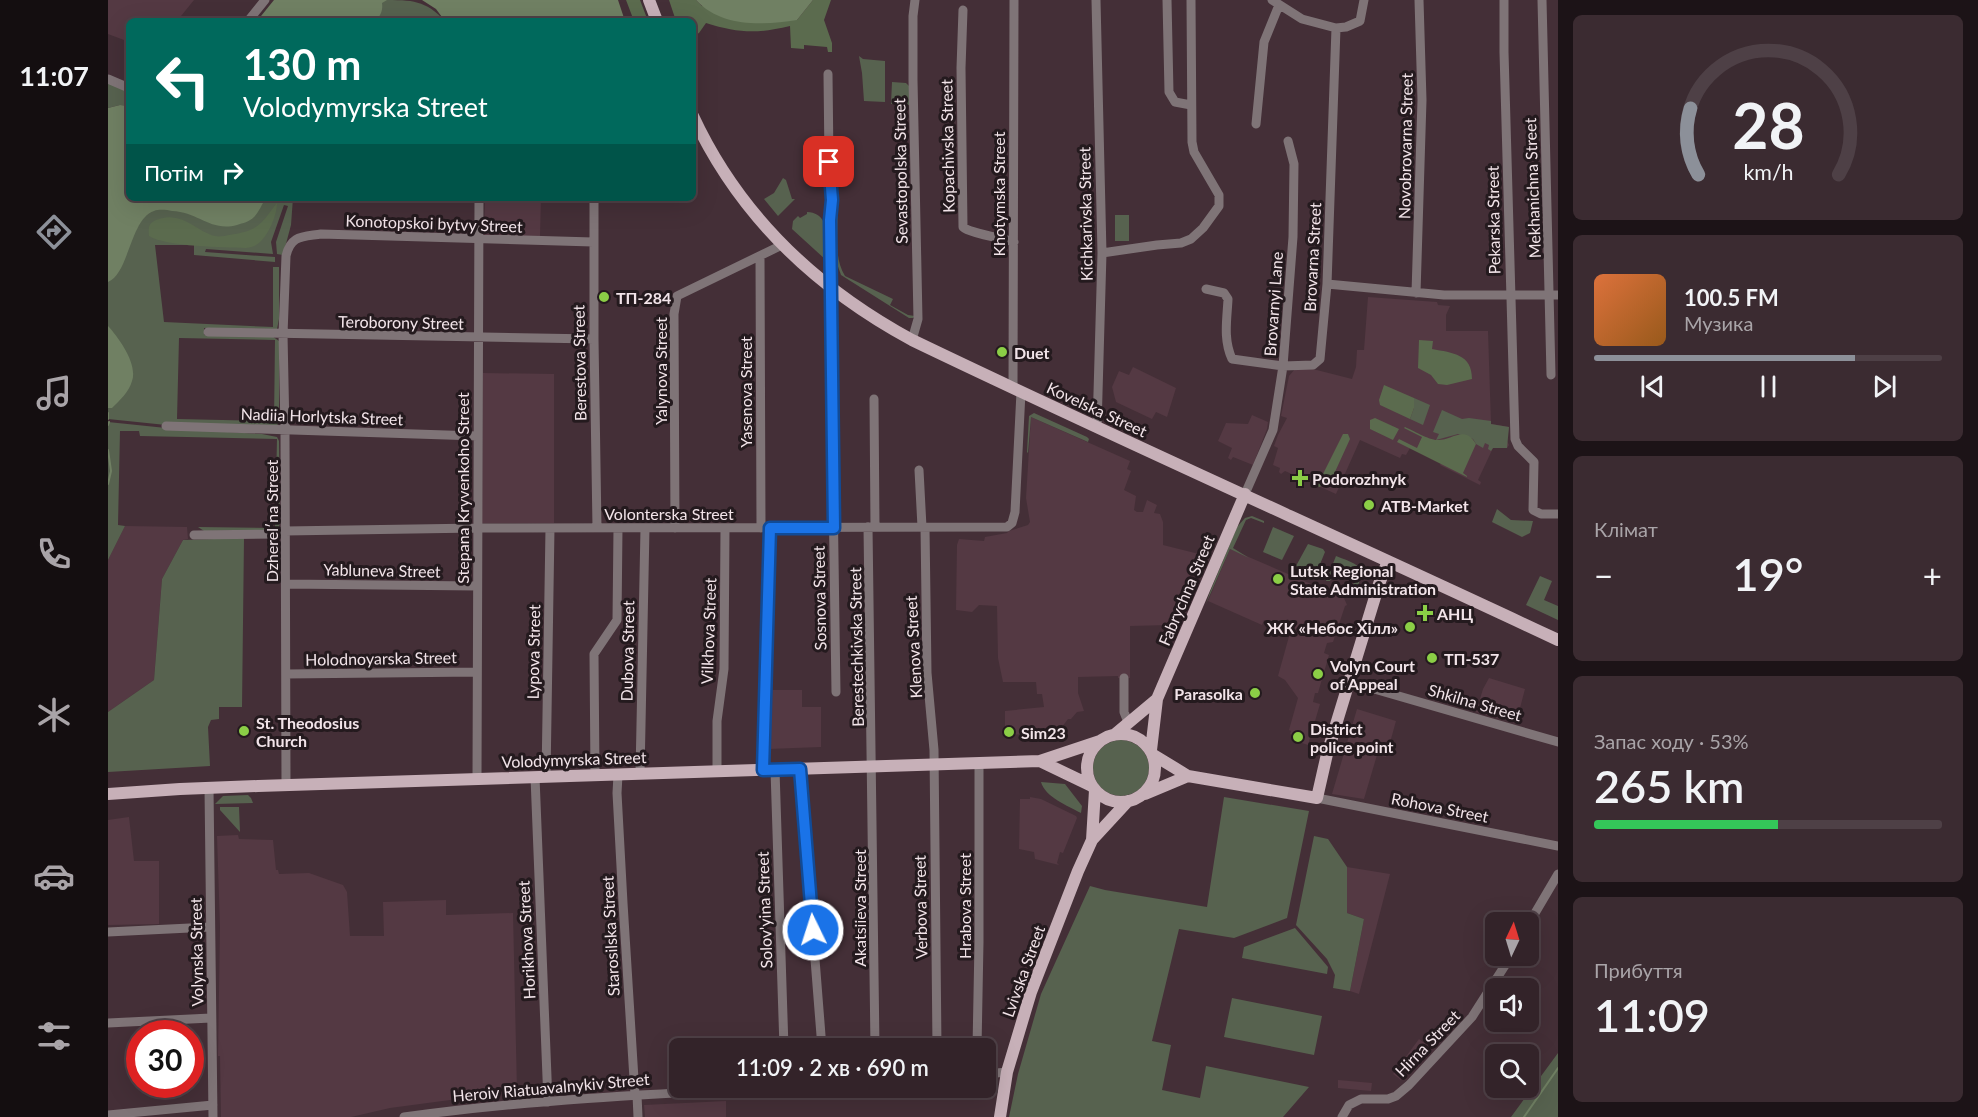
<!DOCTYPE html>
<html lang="uk">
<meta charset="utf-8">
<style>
body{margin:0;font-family:Lato,sans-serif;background:#3b2b31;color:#f1f3f6;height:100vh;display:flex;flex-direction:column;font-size:22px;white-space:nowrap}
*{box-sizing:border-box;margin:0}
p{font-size:20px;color:#a9a4a8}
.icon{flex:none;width:33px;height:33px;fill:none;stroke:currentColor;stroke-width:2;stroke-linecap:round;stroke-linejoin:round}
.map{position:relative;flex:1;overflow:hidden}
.side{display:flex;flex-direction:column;gap:15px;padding:15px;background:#1c1317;width:420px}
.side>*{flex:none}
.top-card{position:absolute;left:18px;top:18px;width:570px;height:183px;border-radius:9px;box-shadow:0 6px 24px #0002,0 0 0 2px #4e4046;background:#00695c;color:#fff;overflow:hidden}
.needle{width:39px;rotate:4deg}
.controls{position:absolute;left:1377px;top:912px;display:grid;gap:12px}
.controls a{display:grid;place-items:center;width:54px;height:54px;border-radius:9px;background:#332329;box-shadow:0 6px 24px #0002,0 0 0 2px #4e4046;font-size:30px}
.speed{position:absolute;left:18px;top:1020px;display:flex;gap:12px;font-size:30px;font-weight:700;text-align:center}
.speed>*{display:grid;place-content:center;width:78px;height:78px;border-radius:50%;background:#332329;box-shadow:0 6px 24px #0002,0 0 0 2px #4e4046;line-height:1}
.speed .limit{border:9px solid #d22;background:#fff;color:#111}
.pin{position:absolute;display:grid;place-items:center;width:51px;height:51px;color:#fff;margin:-26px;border-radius:12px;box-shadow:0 3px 9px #0006}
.me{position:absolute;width:66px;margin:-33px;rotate:356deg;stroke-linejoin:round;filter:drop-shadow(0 0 4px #0008)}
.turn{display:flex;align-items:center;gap:21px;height:126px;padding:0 18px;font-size:27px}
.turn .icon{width:78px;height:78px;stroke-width:2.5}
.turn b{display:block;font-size:42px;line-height:51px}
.then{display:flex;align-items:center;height:57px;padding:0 18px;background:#0003;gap:12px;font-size:22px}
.big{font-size:45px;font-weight:600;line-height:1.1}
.side .tile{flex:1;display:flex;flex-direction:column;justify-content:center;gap:9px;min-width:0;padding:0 21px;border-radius:9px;background:#3b2b31}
.side .dial{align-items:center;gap:0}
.dial svg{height:156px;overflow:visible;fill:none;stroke:#4e4046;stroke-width:7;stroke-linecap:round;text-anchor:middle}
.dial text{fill:#f1f3f6;stroke:none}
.song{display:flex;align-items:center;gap:18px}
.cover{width:72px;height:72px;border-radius:9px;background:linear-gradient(135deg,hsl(20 70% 55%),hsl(30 70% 35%))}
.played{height:6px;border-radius:3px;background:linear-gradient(90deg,#8c9099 75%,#4e4046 75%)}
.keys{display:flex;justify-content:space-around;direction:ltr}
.heat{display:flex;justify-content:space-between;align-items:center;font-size:33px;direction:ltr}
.charge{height:9px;border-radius:4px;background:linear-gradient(90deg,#34c759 53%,#4e4046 0)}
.trip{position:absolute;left:561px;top:1038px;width:327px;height:60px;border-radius:9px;background:#332329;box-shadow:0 6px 24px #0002,0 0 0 2px #4e4046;font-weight:600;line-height:60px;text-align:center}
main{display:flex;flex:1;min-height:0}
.menu{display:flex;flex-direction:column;width:108px;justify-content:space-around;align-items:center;background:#140e10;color:#a9a4a8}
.menu .icon{width:42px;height:42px}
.menu .active{color:#8c9099}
.menu b{font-size:27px;color:#f1f3f6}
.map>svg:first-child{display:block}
.built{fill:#543943}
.green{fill:#57624f;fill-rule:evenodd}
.forest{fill:#5b6b4e}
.water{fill:#708063}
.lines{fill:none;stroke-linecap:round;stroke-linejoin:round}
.stream{stroke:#708063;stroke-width:2}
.minor{stroke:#7f7477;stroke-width:9}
.major{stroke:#c7b0b8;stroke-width:12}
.route-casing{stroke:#114b97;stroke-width:15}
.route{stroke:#1a73e8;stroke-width:10}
.poi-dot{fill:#8bce46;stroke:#241a1e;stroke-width:2}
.labels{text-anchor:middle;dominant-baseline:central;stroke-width:6;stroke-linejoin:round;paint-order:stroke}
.street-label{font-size:16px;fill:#f2e4e9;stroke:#241a1e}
.poi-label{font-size:16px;font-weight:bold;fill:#f2e4e9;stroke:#241a1e;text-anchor:start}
</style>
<main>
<nav class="menu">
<b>11:07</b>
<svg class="icon active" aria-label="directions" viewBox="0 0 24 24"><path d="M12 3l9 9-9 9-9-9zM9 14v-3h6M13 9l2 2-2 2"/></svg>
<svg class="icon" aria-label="music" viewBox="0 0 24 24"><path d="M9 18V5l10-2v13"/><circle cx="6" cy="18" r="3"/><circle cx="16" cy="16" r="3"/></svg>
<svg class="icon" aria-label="phone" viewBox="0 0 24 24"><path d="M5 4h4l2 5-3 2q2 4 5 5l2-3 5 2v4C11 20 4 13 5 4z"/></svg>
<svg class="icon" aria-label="climate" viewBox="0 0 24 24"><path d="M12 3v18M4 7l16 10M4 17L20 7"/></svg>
<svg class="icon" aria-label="car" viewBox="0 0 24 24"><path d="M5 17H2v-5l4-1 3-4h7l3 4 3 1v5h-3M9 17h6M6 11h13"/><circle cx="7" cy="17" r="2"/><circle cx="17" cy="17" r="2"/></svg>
<svg class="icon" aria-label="filters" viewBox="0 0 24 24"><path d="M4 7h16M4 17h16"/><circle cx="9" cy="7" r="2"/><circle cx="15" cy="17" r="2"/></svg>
</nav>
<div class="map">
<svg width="1450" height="1117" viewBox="0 0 1450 1117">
<rect width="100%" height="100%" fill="#442f37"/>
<path class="built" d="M0 0H86L69 21H21V26L19 27 16 40 0 34Z
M377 198H433L432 236 376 235Z
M1260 297 1329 302 1330 305 1342 306 1338 315V331H1380L1383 424 1401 427 1399 441 1401 445 1399 448H1385L1370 480 1373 482 1372 485 1332 465 1333 463 1302 448 1298 455 1294 454 1292 458 1252 440 1228 494 1177 471 1173 474 1171 472 1172 468 1165 465 1170 448 1166 446 1170 435 1179 418 1173 416 1181 376 1187 369 1197 367 1244 379 1248 367 1249 350H1256Z
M1025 367 1068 388 1059 417 1048 412 1044 419 1008 402 1004 387 1011 371 1021 375Z
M375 373 446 374V523H374Z
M1144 415 1160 422 1159 429 1145 465 1125 457 1123 460 1120 458 1124 448 1110 441 1118 423 1140 424Z
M923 417 1022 461 1019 469 1023 471 1016 490 1028 496 1026 510 1029 512H1035L1039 500 1049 505 1046 513 1052 514 1055 522V545L1091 554 1061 625 1022 626V678H1010V676L970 677V693L976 711 969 712 963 719H960L954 727 944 728V729L939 730V733L897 735V711L936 707 934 694H929L928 682H895L890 658 889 606 871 605 864 612 848 610 849 545 851 539 876 541 877 537 899 533 901 531 920 525 922 522 918 498Z
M17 526 79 527 80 539 75 540 54 579 46 680 0 712V560Z
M1122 549 1236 598 1239 605 1237 606 1225 642 1219 643 1216 653 1221 655 1210 693H1207L1205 702 1212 704 1200 745 1185 740 1186 736 1182 734 1183 731 1181 730 1190 698 1177 680 1170 676 1185 622 1179 619 1176 625 1172 624 1171 627 1156 620 1154 625 1100 601Z
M1381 678 1417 689 1408 723 1368 712 1375 689Z
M661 690H694V707H713V747L660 749Z
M1249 709 1288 721 1278 757 1269 755 1256 799 1224 794Z
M922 797 933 799 968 816 969 818 955 853 952 852 949 863 951 865 927 859 926 852 911 849 912 799H922Z
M21 817 26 861H51V924L0 925V820Z
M130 835 131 839 165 840 168 870H170L171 874 201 873 235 885 239 892 242 936H276L275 902 338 900V915L405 913 409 1091 282 1108 243 1117H113L112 1056H110L112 927 109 836Z
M1239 867 1282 874 1251 994 1242 991 1256 919 1239 913Z
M1311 1039 1319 1045 1293 1080 1285 1074Z
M1230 1080 1264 1083 1263 1091 1230 1088Z
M618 1101V1117H537L536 1105Z"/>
<path class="green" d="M274 0C305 0 317 0 337 21H262Z
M751 56 755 59 777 61V102L756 101 754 73Z
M784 82 798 83 802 87V105L783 104Z
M0 83 21 90V106L12 105 0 108Z
M675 178 678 180 684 199H687L670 216 656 199 666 193Z
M153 198H185L183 225 175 255 169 254 168 242 180 206 176 205 163 242 165 254 98 249 97 252 167 257V262L86 255V245H47L56 322 165 327V267H171V319L169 329 96 328V335L164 336 171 341V423L168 426 58 425 0 419V274L41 208ZM71 338 167 340 166 421 69 419Z
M728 200C733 225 723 253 737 276L785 299 782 305 800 315 807 316 805 318H801L782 306 733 275 728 261Z
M699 212C724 213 718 242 718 260L684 229 685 221 690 216 692 218 699 214Z
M1007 215H1021V241H1007Z
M1306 398 1322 405 1315 425 1302 419 1306 408Z
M1334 410 1354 419 1361 418 1383 421V424L1401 427 1399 448H1385L1383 451 1380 449 1381 445 1377 443 1375 448 1368 444 1365 439 1350 434 1328 440 1331 434 1325 432Z
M926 413 979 437 981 439 980 442 923 417 920 453 919 452 921 416Z
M0 422 58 428 154 434 169 437 171 441 172 524 169 530 96 531 90 527 167 528 169 439 32 436 31 431H12L10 525 17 526 0 560Z
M1389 509 1403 520 1425 521 1422 533 1414 537 1384 522Z
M1144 516 1156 521V523L1143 518 1138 520 1125 548 1141 558 1122 549 1098 604 1102 592 1129 527 1137 518Z
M1165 527 1186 536 1174 560 1155 552Z
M136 538 134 707H111V719L103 720 100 727 102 766 0 772V712L46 680 54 579 75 540Z
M1200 544 1215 549 1217 552 1208 574 1205 575 1188 566Z
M1228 556C1251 565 1260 566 1247 592L1243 591 1246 582 1226 573 1222 581H1218Z
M1432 576 1444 581 1436 600 1450 606V620L1418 605Z
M985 768a28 28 0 1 1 56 0a28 28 0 1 1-56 0Z
M933 782 957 784 974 806 973 813C960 806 937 797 933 782Z
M140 795 143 798 145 803 107 804 115 796Z
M1116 797 1201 811 1179 918 1126 938 1071 929 1044 1041 1063 1045 1054 1090 1092 1098 1098 1066 1201 1087 1175 1117H901L910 1074 933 994 982 886 997 890 1099 907Z
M112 807H131L132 832 112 810Z
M1206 836 1220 839 1239 867V913L1256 919 1242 991 1225 988 1227 975 1219 959 1188 925Z
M1187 928 1220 967 1219 974 1134 958 1136 947Z
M1124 998 1214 1016 1206 1055 1116 1037Z
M1450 1053V1117H1403Z"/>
<path class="forest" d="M518 0H532L540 21H526Z
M561 0H588L594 6 689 20 705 0H723L716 20 724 43V52H720L719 47 696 45V49L683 48 682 26C649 34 630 33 598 23L591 33 585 36V21H568Z
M169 203C169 216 159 239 148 245 145 247 142 247 138 248 116 247 59 247 41 236 40 226 41 222 51 219 74 211 88 231 107 236 111 237 117 236 121 235 150 231 152 225 169 203Z
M1311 340 1325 341 1324 349C1345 353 1364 354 1364 379L1339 385 1330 384 1323 375 1310 368Z
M1276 385 1306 398V408L1302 419 1272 405 1271 400Z
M1267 418 1291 429 1285 440 1262 429V420Z
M1297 427C1304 430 1321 440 1329 440 1344 441 1356 424 1368 444L1355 473 1359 476V477L1289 442 1291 439 1309 448 1314 437 1296 428Z
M1235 434H1240L1242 439 1221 485 1215 482 1212 487 1209 486Z"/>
<path class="water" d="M166 0H279L274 3C275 10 273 16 267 21H149Z
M314 0H510L517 21H337L328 9Z
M588 0H705L689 20C655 25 614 28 588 0Z
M12 105 21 106V198H158C154 204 151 212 146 217 141 222 135 223 129 225 102 232 91 212 64 211 59 210 51 209 46 211 22 219 21 274 0 282V108Z
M0 326C11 338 30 364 24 381 21 392 12 400 4 408H0Z"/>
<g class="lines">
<path class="stream" d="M0 413V419
M0 425 1 422
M0 450 3 471 0 484
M1416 1117 1450 1068"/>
<path class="minor" d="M988 0 994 253 989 428
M1059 0 1061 92 1067 102 1083 105
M1164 0 1194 19 1228 28
M1396 0V52L1407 439 1410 446 1426 462 1425 510 1433 514H1450
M1434 0 1443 375
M855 10 853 68 855 227C861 233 894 238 906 242
M140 21 157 0
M720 74 721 162 724 200 722 220V288L728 692
M0 79 21 88
M1148 124 1156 42 1171 5
M486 198V339L489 528
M994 253 1049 245 1073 243 1083 239 1095 228 1111 206V195L1086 152 1084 142 1083 0
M652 257 653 528
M1219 284 1336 295H1450
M1098 289 1116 293 1120 299C1119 320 1115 339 1124 359L1175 366 1185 237 1186 164 1180 141
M1308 293 1314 100 1311 0
M100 332 486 339
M804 340 810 319 805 80V16L807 0
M905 388 906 0
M766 399 767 527
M58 426 369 436
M811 470 814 527
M1137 494 1165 430 1175 366 1205 365 1212 359 1219 284 1228 28 1238 27 1252 21 1256 0
M760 527 767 1048
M817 527 819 673 826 750 829 1048
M567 528 566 314 569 296 674 245
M86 535 167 534 177 531 369 528 899 527 904 523 907 512 913 392
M178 584 369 586
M178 674 369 672
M1016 678V712L1020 722
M1242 682 1450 742
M692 769 714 1048
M655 770 662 528
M667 770 676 1048
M609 772V721L616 669 617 528
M532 774 537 528
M487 775 486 654 509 620 510 528
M510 775 509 793 515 903 527 1095
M427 777 440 1102
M438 777 442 528
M369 779 371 198
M178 785 177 431 175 334 178 256C183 235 194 237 213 234L485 242
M101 788 105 1117
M1209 798 1450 846
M1420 925 1450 874
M0 932 102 927
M0 1023 103 1018
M869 1048 871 942V763
M878 1074 899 1072
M529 1095 530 1117
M0 1115 105 1105
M296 1117C418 1100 542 1094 665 1088
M1234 1117 1241 1105 1253 1099H1280L1288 1096 1301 1085 1364 1017 1403 956"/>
<path class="major" d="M541 0 549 21
M585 116C631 215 708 288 804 340 1018 443 1235 539 1450 640
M979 768a34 34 0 1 1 68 0a34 34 0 1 1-68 0Z
M1006 735 1049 699
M1043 750 1049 699 1137 494
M1044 754 1080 776 1209 798 1219 754 1271 584 1280 561
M932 761 984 786
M0 794 72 789 150 786 932 761 992 741
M1037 794 1080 776
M984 840 987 790
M892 1117 899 1072 923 992 970 871 984 840 1020 801"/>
</g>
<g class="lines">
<defs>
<path id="route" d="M705 930 692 769 655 770 662 528H726L722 220 724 200 721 162"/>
</defs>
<use href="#route" class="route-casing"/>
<use href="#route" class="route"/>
</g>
<g class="poi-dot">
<circle cx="496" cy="297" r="6"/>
<circle cx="894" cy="352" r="6"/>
<path d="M1189 469h6v6h6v6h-6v6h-6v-6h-6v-6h6z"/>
<circle cx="1261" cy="505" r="6"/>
<circle cx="1170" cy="579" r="6"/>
<path d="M1314 604h6v6h6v6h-6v6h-6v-6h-6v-6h6z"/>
<circle cx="1302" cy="627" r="6"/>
<circle cx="1324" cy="658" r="6"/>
<circle cx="1210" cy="674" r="6"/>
<circle cx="1147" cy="693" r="6"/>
<circle cx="136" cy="731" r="6"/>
<circle cx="901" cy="732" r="6"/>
<circle cx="1190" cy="737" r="6"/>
</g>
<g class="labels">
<g class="street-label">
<text transform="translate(839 146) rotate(-91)">Kopachivska Street</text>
<text transform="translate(1297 146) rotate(-89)">Novobrovarna Street</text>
<text transform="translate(792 171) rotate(-91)">Sevastopolska Street</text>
<text transform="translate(1424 188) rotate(-92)">Mekhanichna Street</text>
<text transform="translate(890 194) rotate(-90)">Khotymska Street</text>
<text transform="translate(977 214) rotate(-91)">Kichkarivska Street</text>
<text transform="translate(1385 220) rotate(-91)">Pekarska Street</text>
<text transform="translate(326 223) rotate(2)">Konotopskoi bytvy Street</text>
<text transform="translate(1204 257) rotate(-87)">Brovarna Street</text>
<text transform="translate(1165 304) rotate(-86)">Brovarnyi Lane</text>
<text transform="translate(293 322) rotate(1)">Teroborony Street</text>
<text transform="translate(471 363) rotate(-91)">Berestova Street</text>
<text transform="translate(552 371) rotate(-90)">Yalynova Street</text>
<text transform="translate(637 392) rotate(-90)">Yasenova Street</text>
<text transform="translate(989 409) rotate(25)">Kovelska Street</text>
<text transform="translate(214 416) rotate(2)">Nadiia Horlytska Street</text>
<text transform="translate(354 488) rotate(-90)">Stepana Kryvenkoho Street</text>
<text x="561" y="513">Volonterska Street</text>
<text transform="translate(163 521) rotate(-90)">Dzherelʹna Street</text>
<text transform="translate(274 570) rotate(1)">Yabluneva Street</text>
<text transform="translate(1078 590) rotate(-67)">Fabrychna Street</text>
<text transform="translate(711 598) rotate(-91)">Sosnova Street</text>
<text transform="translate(600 631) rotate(-88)">Vilkhova Street</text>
<text transform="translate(748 647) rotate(-91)">Berestechkivska Street</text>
<text transform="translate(805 647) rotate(-93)">Klenova Street</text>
<text transform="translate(519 651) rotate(-89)">Dubova Street</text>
<text transform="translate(425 652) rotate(-89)">Lypova Street</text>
<text transform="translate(273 658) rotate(-1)">Holodnoyarska Street</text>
<text transform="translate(1367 702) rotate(16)">Shkilna Street</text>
<text transform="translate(466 759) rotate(-2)">Volodymyrska Street</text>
<text transform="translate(1332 807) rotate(11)">Rohova Street</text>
<text transform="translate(856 906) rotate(-90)">Hrabova Street</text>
<text transform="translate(812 907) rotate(-91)">Verbova Street</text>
<text transform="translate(751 908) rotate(-90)">Akatsiieva Street</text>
<text transform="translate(656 910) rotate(-92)">Solov'yina Street</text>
<text transform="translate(502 936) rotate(-93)">Starosilska Street</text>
<text transform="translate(418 940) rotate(-93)">Horikhova Street</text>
<text transform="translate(88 952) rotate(-91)">Volynska Street</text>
<text transform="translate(915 971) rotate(-70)">Lvivska Street</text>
<text transform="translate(1319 1043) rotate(-46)">Hirna Street</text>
<text transform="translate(443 1087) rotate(-5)">Heroiv Riatuavalnykiv Street</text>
</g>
<g class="poi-label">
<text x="508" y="297">ТП-284</text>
<text x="906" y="352">Duet</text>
<text x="1204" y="478">Podorozhnyk</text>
<text x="1273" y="505">ATB-Market</text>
<text x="1182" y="570">Lutsk Regional<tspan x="1182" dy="18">State Administration</tspan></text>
<text x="1329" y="613">АНЦ</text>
<text x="1290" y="627" text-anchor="end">ЖК «Небос Хілл»</text>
<text x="1336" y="658">ТП-537</text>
<text x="1222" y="665">Volyn Court<tspan x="1222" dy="18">of Appeal</tspan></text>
<text x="1135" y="693" text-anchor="end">Parasolka</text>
<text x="148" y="722">St. Theodosius<tspan x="148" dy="18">Church</tspan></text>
<text x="1202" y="728">District<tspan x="1202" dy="18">police point</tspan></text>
<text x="913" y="732">Sim23</text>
</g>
</g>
</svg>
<div class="controls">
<a><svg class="needle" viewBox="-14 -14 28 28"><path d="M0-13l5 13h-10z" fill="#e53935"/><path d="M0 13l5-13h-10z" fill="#a9a4a8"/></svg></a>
<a><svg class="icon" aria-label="sound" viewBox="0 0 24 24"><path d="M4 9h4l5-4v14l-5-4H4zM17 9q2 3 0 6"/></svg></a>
<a><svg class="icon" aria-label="search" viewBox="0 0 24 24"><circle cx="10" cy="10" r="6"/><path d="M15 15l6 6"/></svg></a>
</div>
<div class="speed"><div class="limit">30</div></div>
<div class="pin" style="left:721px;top:162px;background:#d93025"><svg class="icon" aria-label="arrive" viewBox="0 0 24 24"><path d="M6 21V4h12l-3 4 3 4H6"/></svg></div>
<svg class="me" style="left:705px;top:930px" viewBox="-20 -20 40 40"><circle r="17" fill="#1a73e8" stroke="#fff" stroke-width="3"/><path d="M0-11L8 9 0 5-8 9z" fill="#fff"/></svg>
<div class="trip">11:09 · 2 хв · 690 m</div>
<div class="top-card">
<div class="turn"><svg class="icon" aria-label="left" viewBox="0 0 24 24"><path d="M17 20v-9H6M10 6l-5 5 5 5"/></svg><div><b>130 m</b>Volodymyrska Street</div></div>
<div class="then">Потім<svg class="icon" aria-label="right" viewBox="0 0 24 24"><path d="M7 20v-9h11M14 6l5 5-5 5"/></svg></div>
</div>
</div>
<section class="side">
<div class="tile dial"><svg viewBox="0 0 100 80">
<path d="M14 69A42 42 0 1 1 86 69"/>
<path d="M14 69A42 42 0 0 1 10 35" stroke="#8c9099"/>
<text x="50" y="56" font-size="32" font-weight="700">28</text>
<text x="50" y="72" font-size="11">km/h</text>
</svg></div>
<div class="tile">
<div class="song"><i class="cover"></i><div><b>100.5 FM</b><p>Музика</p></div></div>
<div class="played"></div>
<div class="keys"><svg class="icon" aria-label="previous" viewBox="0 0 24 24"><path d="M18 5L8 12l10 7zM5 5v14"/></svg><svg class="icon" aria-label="pause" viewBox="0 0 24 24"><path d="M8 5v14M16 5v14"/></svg><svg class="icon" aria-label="next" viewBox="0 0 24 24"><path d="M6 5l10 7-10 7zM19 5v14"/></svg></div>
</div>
<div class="tile"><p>Клімат</p>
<div class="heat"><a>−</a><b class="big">19°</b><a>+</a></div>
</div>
<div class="tile"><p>Запас ходу · 53%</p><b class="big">265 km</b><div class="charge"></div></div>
<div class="tile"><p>Прибуття</p><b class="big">11:09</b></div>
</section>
</main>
